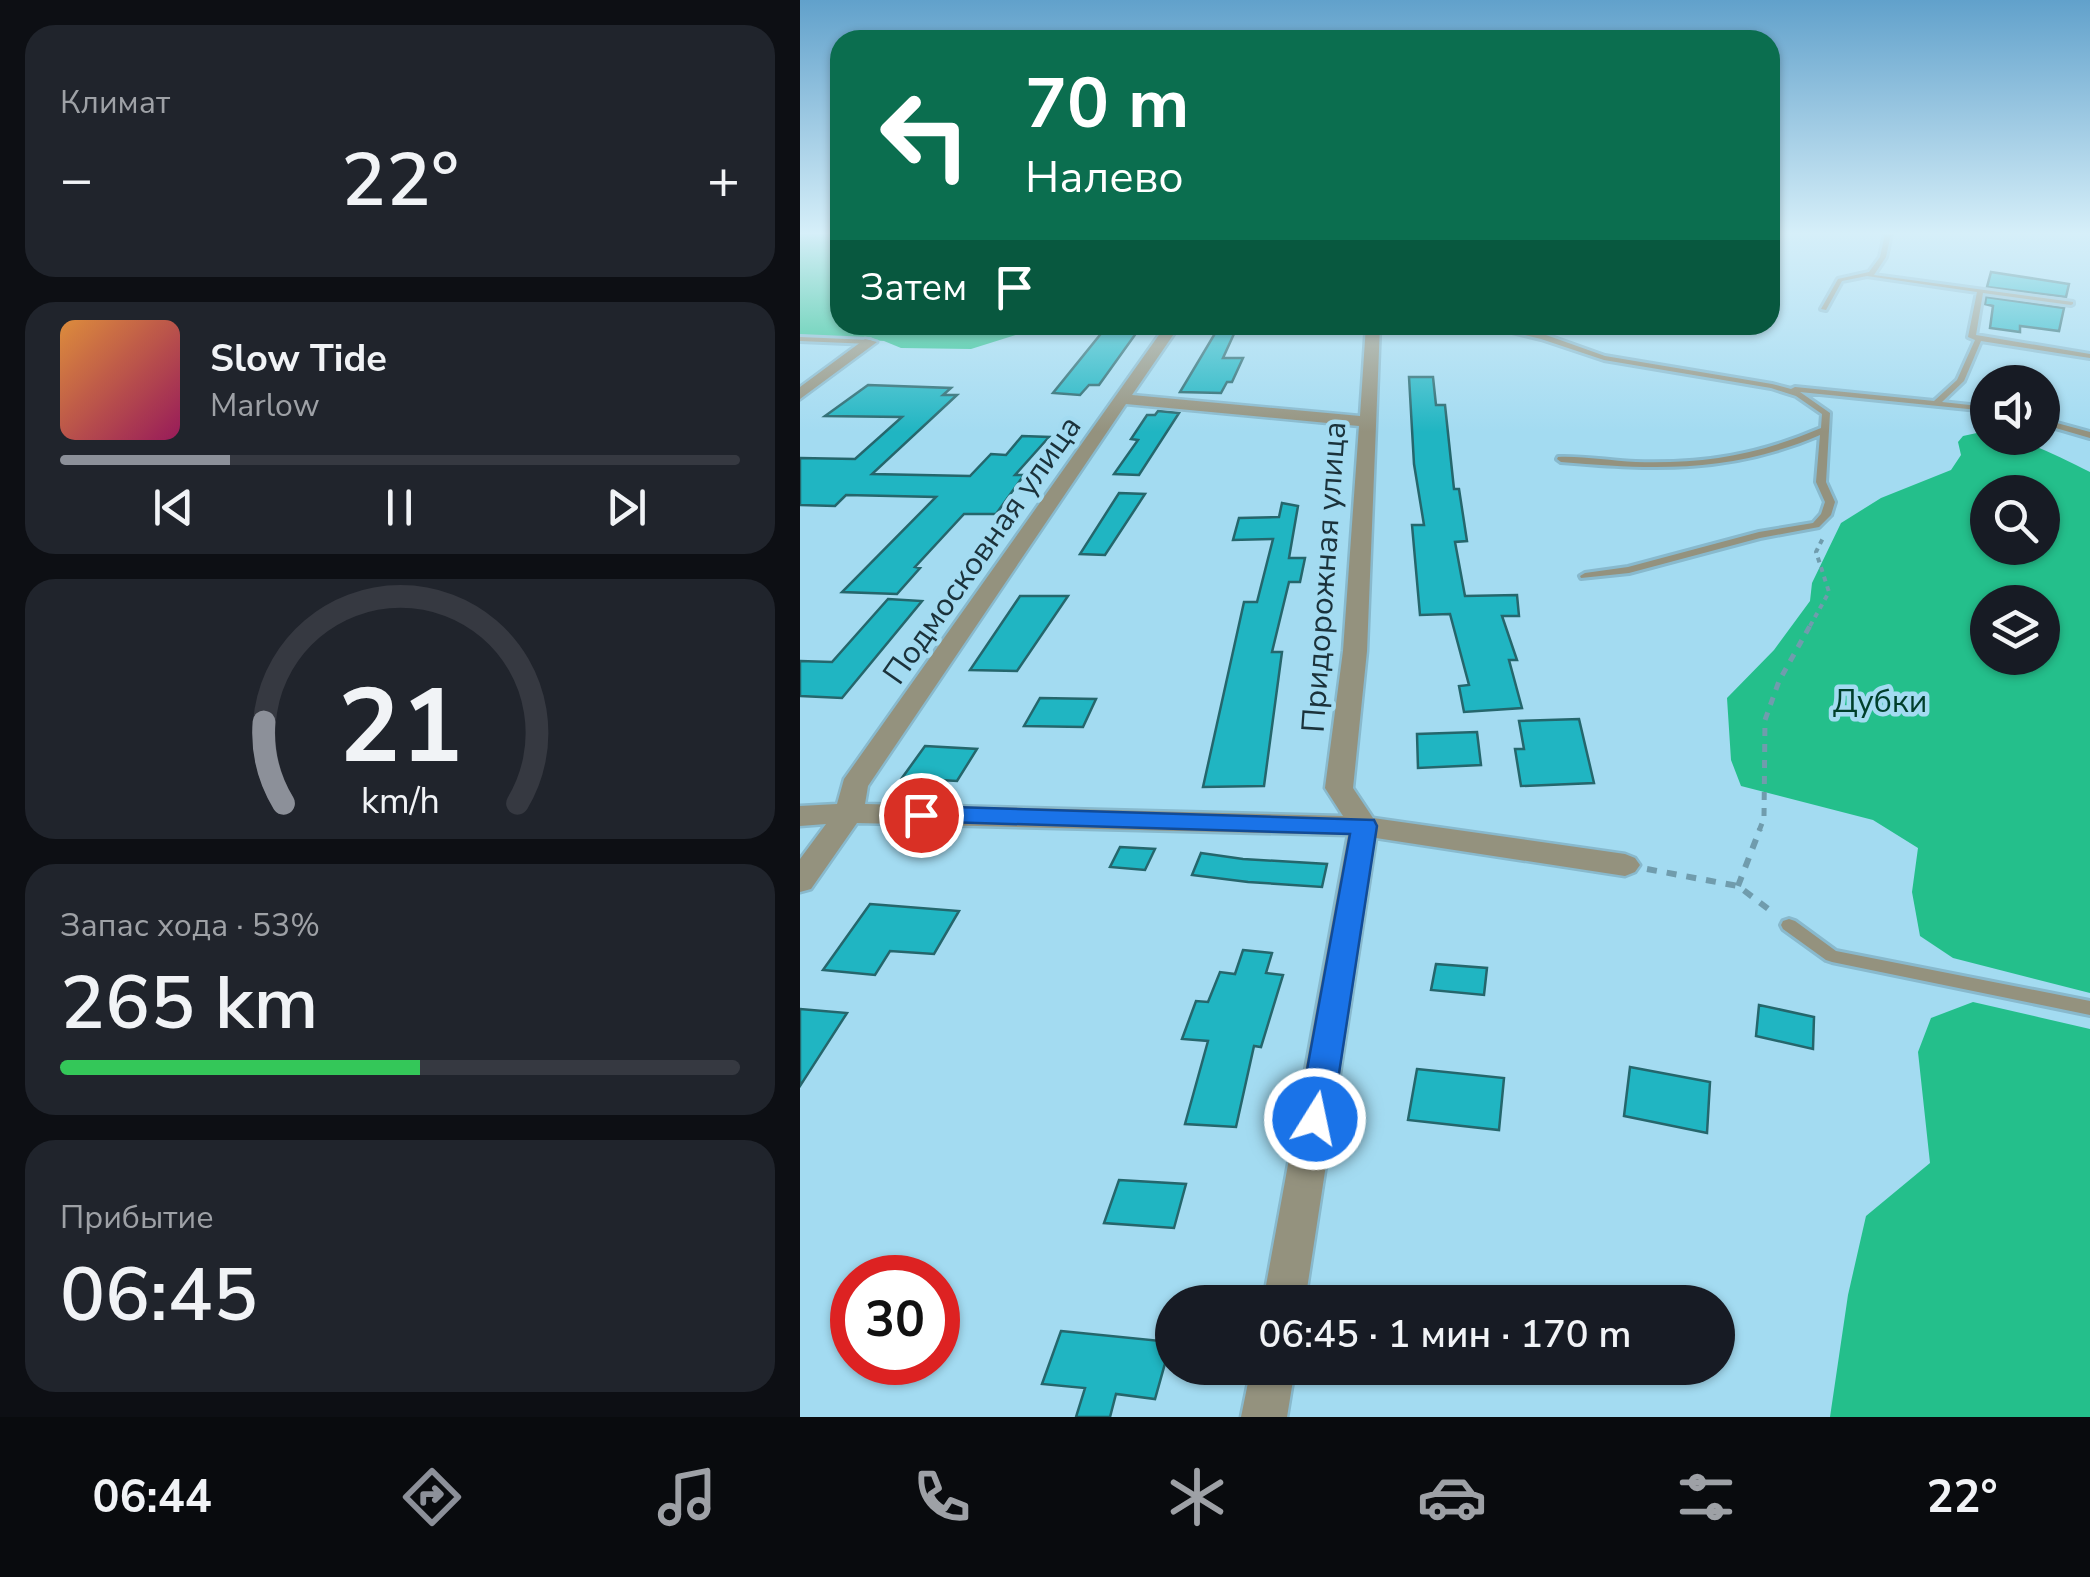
<!DOCTYPE html>
<html lang="ru">
<meta charset="utf-8">
<style>
body{margin:0;font-family:"Nunito Sans",sans-serif;background:#20242c;color:#f1f3f6;height:100vh;display:flex;flex-direction:column;font-size:38px;white-space:nowrap}
*{box-sizing:border-box;margin:0}
p{font-size:32px;color:#9ea1a6}
.icon{flex:none;width:55px;height:55px;fill:none;stroke:currentColor;stroke-width:2;stroke-linecap:round;stroke-linejoin:round}
.map{position:relative;flex:1;overflow:hidden}
.side{display:flex;flex-direction:column;gap:25px;padding:25px;background:#0d0f14;width:800px}
.side>*{flex:none}
.guide{position:absolute;left:30px;top:30px;width:950px;height:305px;border-radius:30px;box-shadow:0 2px 8px #0004;background:#0b6e4f;color:#fff;overflow:hidden}
.controls{position:absolute;left:1170px;top:365px;display:grid;gap:20px}
.controls a{display:grid;place-items:center;width:90px;height:90px;border-radius:50%;background:#171b24;box-shadow:0 2px 8px #0004;font-size:50px}
.speed{position:absolute;left:30px;top:1255px;display:flex;gap:20px;font-size:50px;font-weight:700;text-align:center}
.speed>*{display:grid;place-content:center;width:130px;height:130px;border-radius:50%;background:#171b24;box-shadow:0 2px 8px #0004;line-height:1}
.speed .limit{border:15px solid #d22;background:#fff;color:#111}
.pin{position:absolute;display:grid;place-items:center;width:85px;height:85px;color:#fff;margin:-42px;border:5px solid #fff;border-radius:50%;box-shadow:0 2px 10px #0007}
.me{position:absolute;width:110px;margin:-55px;rotate:10deg;stroke-linejoin:round;filter:drop-shadow(0 0 8px #0008)}
.turn{display:flex;align-items:center;gap:35px;height:210px;padding:0 30px;font-size:45px}
.turn .icon{width:130px;height:130px;stroke-width:2.5}
.turn b{display:block;font-size:70px;line-height:85px}
.then{display:flex;align-items:center;height:95px;padding:0 30px;background:#0003;gap:20px;font-size:38px}
.big{font-size:75px;font-weight:600;line-height:1.1}
.side .tile{flex:1;display:flex;flex-direction:column;justify-content:center;gap:15px;min-width:0;padding:0 35px;border-radius:30px;background:#20242c}
.side .dial{align-items:center;gap:0}
.dial svg{height:260px;overflow:visible;fill:none;stroke:#363941;stroke-width:7;stroke-linecap:round;text-anchor:middle}
.dial text{fill:#f1f3f6;stroke:none}
.song{display:flex;align-items:center;gap:30px}
.cover{width:120px;height:120px;border-radius:15px;background:linear-gradient(135deg,hsl(30 70% 55%),hsl(330 70% 35%))}
.played{height:10px;border-radius:5px;background:linear-gradient(90deg,#8c9099 25%,#363941 25%)}
.keys{display:flex;justify-content:space-around;direction:ltr}
.heat{display:flex;justify-content:space-between;align-items:center;font-size:55px;direction:ltr}
.charge{height:15px;border-radius:8px;background:linear-gradient(90deg,#34c759 53%,#363941 0)}
.trip{position:absolute;left:355px;top:1285px;width:580px;height:100px;border-radius:50px;background:#171b24;box-shadow:0 2px 8px #0004;font-weight:600;line-height:100px;text-align:center}
.tab-bar{display:flex;height:160px;justify-content:space-around;align-items:center;background:#090b0e;color:#9ea1a6}
.tab-bar .icon{width:70px;height:70px}
.tab-bar .on{color:#8c9099}
.tab-bar b{font-size:45px;color:#f1f3f6}
main{display:flex;flex:1;min-height:0}
.map>svg:first-child{display:block}
.forest{fill:#24bf8b;fill-rule:evenodd}
.building{fill:#20b5c2;stroke:#25666c;stroke-width:2.5}
.lines{fill:none;stroke-linecap:round;stroke-linejoin:round}
.lane-casing{stroke:#88b9cd;stroke-width:6}
.street-casing{stroke:#88b9cd;stroke-width:5}
.path-far2{stroke:#709cad;stroke-width:4;stroke-dasharray:5 5;stroke-linecap:butt}
.path-far1{stroke:#709cad;stroke-width:5;stroke-dasharray:8 8;stroke-linecap:butt}
.path{stroke:#709cad;stroke-width:6;stroke-dasharray:10 10;stroke-linecap:butt}
.lane{fill:#94927e;fill-rule:evenodd}
.street{fill:#94927e;fill-rule:evenodd}
.route{fill:#1a73e8;stroke:#114b97;stroke-width:2.5}
.labels{text-anchor:middle;dominant-baseline:central;stroke-width:9;stroke-linejoin:round;paint-order:stroke}
.street-label{font-size:32px;fill:#1b323b;stroke:#a3dbf1}
.park-label{font-size:32px;fill:#003f2b;stroke:#a3dbf1}
</style>
<main>
<section class="side">
<div class="tile"><p>Климат</p>
<div class="heat"><a>−</a><b class="big">22°</b><a>+</a></div>
</div>
<div class="tile">
<div class="song"><i class="cover"></i><div><b>Slow Tide</b><p>Marlow</p></div></div>
<div class="played"></div>
<div class="keys"><svg class="icon" aria-label="previous" viewBox="0 0 24 24"><path d="M18 5L8 12l10 7zM5 5v14"/></svg><svg class="icon" aria-label="pause" viewBox="0 0 24 24"><path d="M8 5v14M16 5v14"/></svg><svg class="icon" aria-label="next" viewBox="0 0 24 24"><path d="M6 5l10 7-10 7zM19 5v14"/></svg></div>
</div>
<div class="tile dial"><svg viewBox="0 0 100 80">
<path d="M14 69A42 42 0 1 1 86 69"/>
<path d="M14 69A42 42 0 0 1 8 44" stroke="#8c9099"/>
<text x="50" y="56" font-size="32" font-weight="700">21</text>
<text x="50" y="72" font-size="11">km/h</text>
</svg></div>
<div class="tile"><p>Запас хода · 53%</p><b class="big">265 km</b><div class="charge"></div></div>
<div class="tile"><p>Прибытие</p><b class="big">06:45</b></div>
</section>
<div class="map">
<svg width="1290" height="1417" viewBox="0 0 1290 1417">
<rect width="100%" height="100%" fill="#a3dbf1"/>
<path class="forest" d="M0 234H40V325H247L171 349 101 348 84 341 0 335Z
M1186 431 1188 438C1227 438 1255 455 1290 472V993L1153 958 1120 936 1112 892 1118 848 1073 820 941 786 931 760 927 698 974 650 1010 601 1012 583 1041 523 1081 498 1151 470 1161 455 1158 442 1163 436ZM1242 492V548H1188V492ZM1242 602V658H1188V602Z
M1173 1002 1290 1029V1417H1030L1048 1295 1066 1216 1130 1163 1118 1052 1131 1018Z"/>
<path class="building" d="M1191 272 1269 284 1266 297 1187 287Z
M1186 297 1264 308 1259 331 1220 326V332L1190 328 1193 306 1185 304Z
M308 325H342L299 385H289L280 395 253 393Z
M420 325H438L423 358H443L432 382H427L421 393 380 392Z
M609 377H633L636 405H645L654 489H659L667 541 655 542 665 596 717 595 719 616H702L717 660H709L722 708 664 712 659 686 669 685 650 614 620 615 612 525H624L614 464Z
M68 385 151 388 143 395H157L72 474 170 476 191 454 206 455 222 436 249 437 215 475H224L196 514H164L115 567 120 568 97 594 42 592 136 497 46 495 35 506 0 505V458L55 459 102 417 25 416Z
M358 411 379 413 339 475 314 474 338 440 331 439 347 415H355Z
M319 493 345 494 305 555 280 554Z
M482 503 498 506 489 558H505L500 582H489L472 652H482L464 786 403 787 444 602H457L473 539 433 540 439 518 479 517Z
M220 596H268L217 671 170 670Z
M88 599 122 601 42 698 0 696V661L32 662Z
M240 698 296 699 283 727 224 726Z
M779 719 794 783 721 786 715 749H724L719 721Z
M677 732 681 765 618 768 617 734Z
M125 746 177 749 157 781 102 778Z
M320 847 355 849 345 870 310 867Z
M401 853 443 859 527 864 522 887 448 882 392 875Z
M70 904 159 911 134 954 90 951 75 975 23 970Z
M443 950 472 953 466 973 483 975 461 1047 454 1046 436 1127 385 1124 408 1041 382 1039 396 1001 408 1002 420 972 435 974Z
M636 964 687 968 684 995 631 990Z
M959 1005 1014 1017 1013 1049 956 1036Z
M0 1009 47 1013 0 1086Z
M830 1067 910 1082 907 1133 824 1116Z
M617 1069 704 1078 699 1130 608 1120Z
M319 1180 386 1184 374 1228 304 1223Z
M261 1331 371 1342 355 1399 316 1394 310 1417H276L285 1388 242 1384Z"/>
<g class="lines">
<defs>
<path id="lane" d="M1085 234H1091L1086 257 1074 275 1273 302V304L1271 305 1183 293 1176 335 1290 354V358L1181 341 1164 381 1142 402 1188 407V411L1000 392 1030 413 1026 482 1035 502 1031 515 1019 527 960 538 829 573 781 578 780 576 785 573 828 567 959 532 1013 523 1021 514 1025 502 1016 482 1020 435C931 473 856 470 761 462L757 459 758 457C784 456 810 461 836 462 904 464 958 455 1021 428L1022 414 996 396 971 388 804 360 741 339 684 325H697L746 335 805 356 972 384 991 389 995 387 1134 401 1157 380 1175 340 1168 337 1177 292 1067 276 1042 281 1026 310 1021 309 1038 279 1069 272 1080 257Z
M0 337 70 340 74 342 70 344 0 341Z
M1242 419 1290 432V438L1242 424Z
M989 919 995 921 1036 951 1290 1001V1015L1032 962 1026 960 983 929 981 925 983 921Z"/>
<path id="street" d="M366 325H380L332 395 560 416 566 325H580L567 651 553 788 573 818 825 854 835 858 840 865 835 872 825 876 576 838 505 1302H463L548 835 57 823 11 889 0 892V859L26 824 0 826V806L37 804 44 779ZM326 404 559 426 543 651 525 788 543 816 65 804 68 786Z
M65 339 77 342 0 399V387Z
M451 1368H495L487 1417H441Z"/>
</defs>
<use href="#lane" class="lane-casing"/>
<use href="#street" class="street-casing"/>
<path class="path-far2" d="M1010 626 1029 592 1016 552 1023 538"/>
<path class="path-far1" d="M959 831 964 818 965 720 979 681 1011 624"/>
<path class="path" d="M847 869 938 886 975 914
M938 886 960 829"/>
<use href="#lane" class="lane"/>
<use href="#street" class="street"/>
</g>
<linearGradient id="sky" x2="0" y2="1"><stop stop-color="#61a1cb"/><stop offset="0.54" stop-color="#d6eff9"/><stop offset="1" stop-color="#d6eff9" stop-opacity="0"/></linearGradient>
<rect width="1290" height="432" fill="url(#sky)"/>
<path class="route" d="M121 806 574 820 577 826 532 1119 527 1130 515 1134 503 1130 498 1119 550 834 112 821 108 815 112 809Z"/>
<g class="labels">
<g class="street-label">
<text transform="translate(182 550) rotate(-55)">Подмосковная улица</text>
<text transform="translate(524 577) rotate(-86)">Придорожная улица</text>
</g>
<g class="park-label">
<text x="1080" y="701">Дубки</text>
</g>
</g>
</svg>
<div class="controls">
<a><svg class="icon" aria-label="sound" viewBox="0 0 24 24"><path d="M4 9h4l5-4v14l-5-4H4zM17 9q2 3 0 6"/></svg></a>
<a><svg class="icon" aria-label="search" viewBox="0 0 24 24"><circle cx="10" cy="10" r="6"/><path d="M15 15l6 6"/></svg></a>
<a><svg class="icon" aria-label="layers" viewBox="0 0 24 24"><path d="M12 4l9 5-9 5-9-5zM3 14l9 5 9-5"/></svg></a>
</div>
<div class="speed"><div class="limit">30</div></div>
<div class="pin" style="left:121px;top:815px;background:#d93025"><svg class="icon" aria-label="arrive" viewBox="0 0 24 24"><path d="M6 21V4h12l-3 4 3 4H6"/></svg></div>
<svg class="me" style="left:515px;top:1119px" viewBox="-20 -20 40 40"><circle r="17" fill="#1a73e8" stroke="#fff" stroke-width="3"/><path d="M0-11L8 9 0 5-8 9z" fill="#fff"/></svg>
<div class="trip">06:45 · 1 мин · 170 m</div>
<div class="guide">
<div class="turn"><svg class="icon" aria-label="left" viewBox="0 0 24 24"><path d="M17 20v-9H6M10 6l-5 5 5 5"/></svg><div><b>70 m</b>Налево</div></div>
<div class="then">Затем<svg class="icon" aria-label="arrive" viewBox="0 0 24 24"><path d="M6 21V4h12l-3 4 3 4H6"/></svg></div>
</div>
</div>
</main>
<nav class="tab-bar">
<b>06:44</b>
<svg class="icon on" aria-label="directions" viewBox="0 0 24 24"><path d="M12 3l9 9-9 9-9-9zM9 14v-3h6M13 9l2 2-2 2"/></svg>
<svg class="icon" aria-label="music" viewBox="0 0 24 24"><path d="M9 18V5l10-2v13"/><circle cx="6" cy="18" r="3"/><circle cx="16" cy="16" r="3"/></svg>
<svg class="icon" aria-label="phone" viewBox="0 0 24 24"><path d="M5 4h4l2 5-3 2q2 4 5 5l2-3 5 2v4C11 20 4 13 5 4z"/></svg>
<svg class="icon" aria-label="climate" viewBox="0 0 24 24"><path d="M12 3v18M4 7l16 10M4 17L20 7"/></svg>
<svg class="icon" aria-label="car" viewBox="0 0 24 24"><path d="M5 17H2v-5l4-1 3-4h7l3 4 3 1v5h-3M9 17h6M6 11h13"/><circle cx="7" cy="17" r="2"/><circle cx="17" cy="17" r="2"/></svg>
<svg class="icon" aria-label="filters" viewBox="0 0 24 24"><path d="M4 7h16M4 17h16"/><circle cx="9" cy="7" r="2"/><circle cx="15" cy="17" r="2"/></svg>
<b>22°</b>
</nav>
